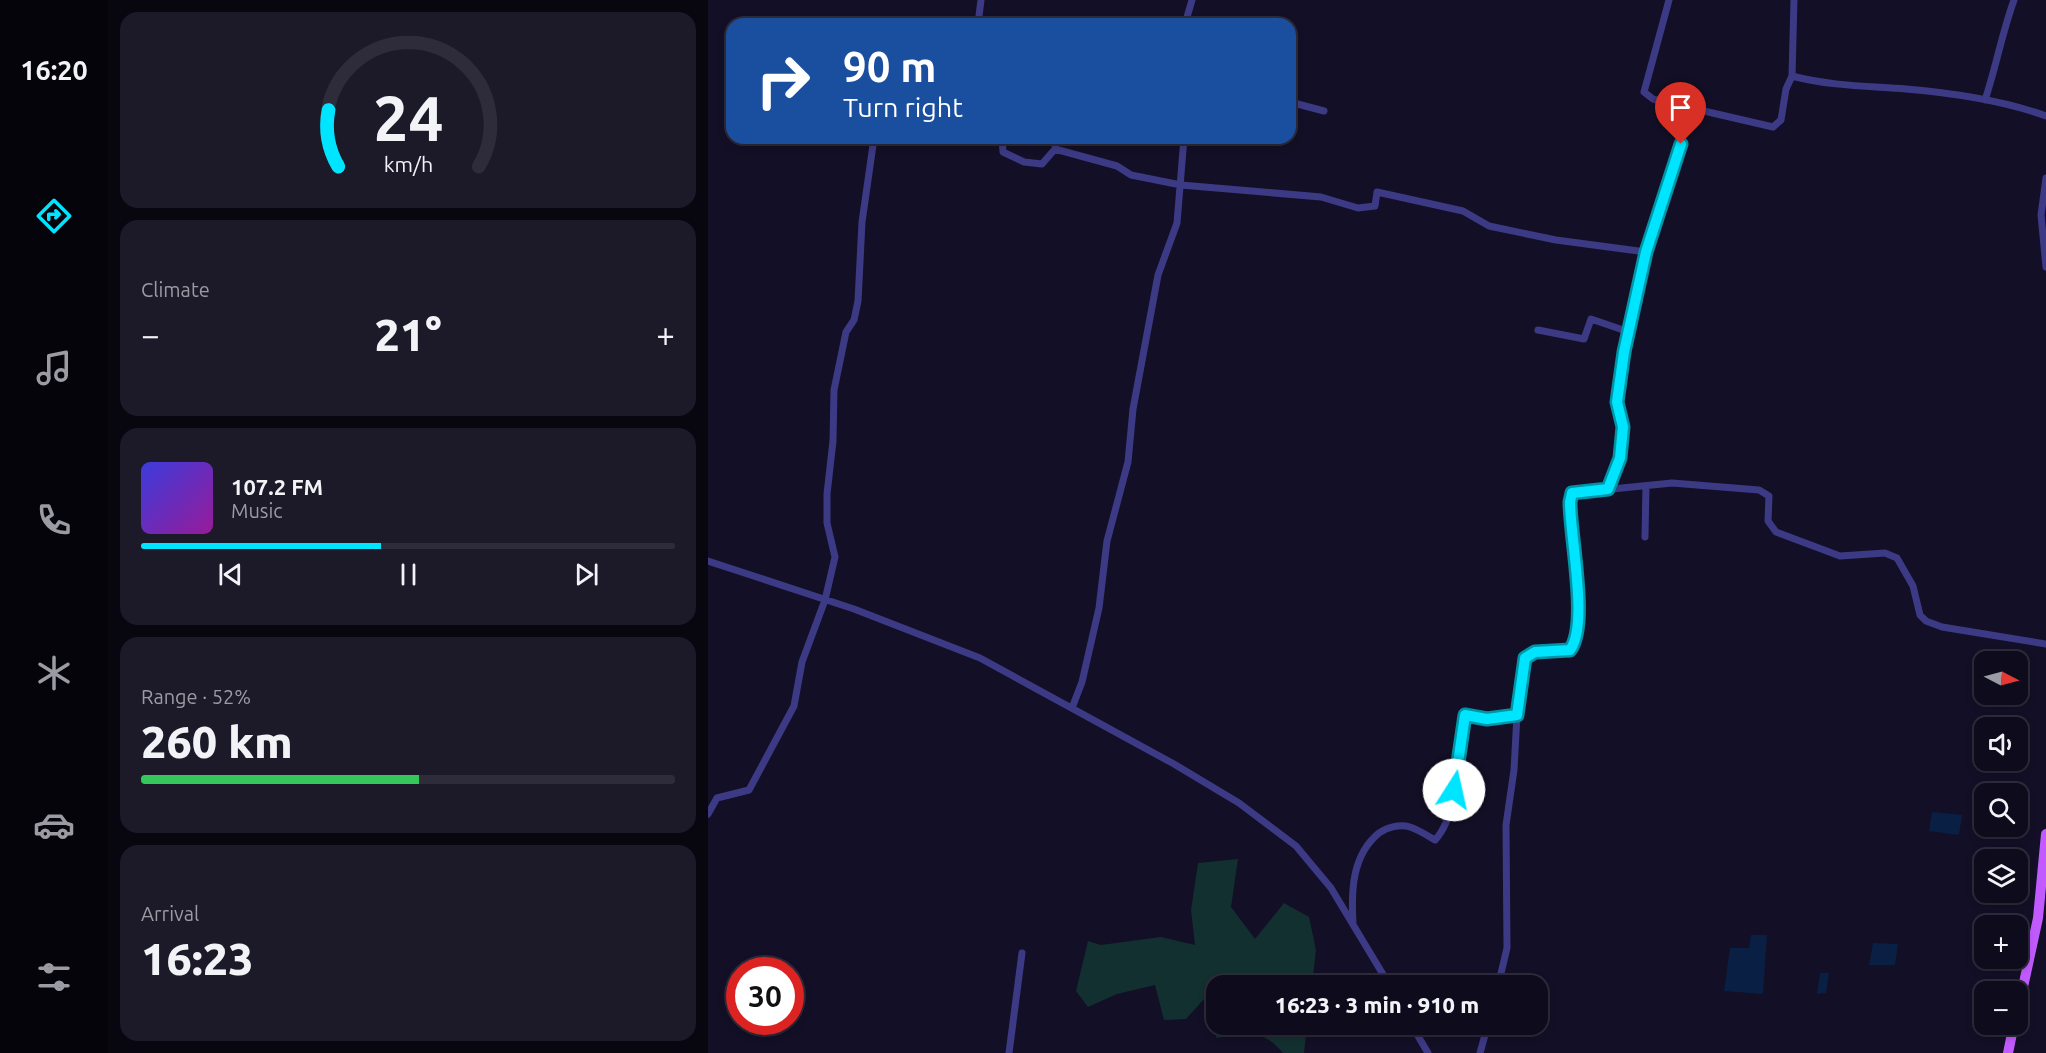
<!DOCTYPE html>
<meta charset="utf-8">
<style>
body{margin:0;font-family:Ubuntu,sans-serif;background:#1c1929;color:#f1f3f6;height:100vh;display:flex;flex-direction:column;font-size:22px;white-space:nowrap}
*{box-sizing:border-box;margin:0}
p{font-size:20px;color:#9b9ba3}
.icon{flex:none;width:33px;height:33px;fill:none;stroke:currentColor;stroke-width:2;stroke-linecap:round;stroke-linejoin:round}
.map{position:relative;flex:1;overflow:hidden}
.panel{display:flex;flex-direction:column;gap:12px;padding:12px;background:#08060f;width:600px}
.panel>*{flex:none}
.hud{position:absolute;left:18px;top:18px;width:570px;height:126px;border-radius:18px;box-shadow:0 3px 9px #0003,0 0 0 2px #2e2b3b;background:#1a4fa0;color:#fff;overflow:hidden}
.needle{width:39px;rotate:96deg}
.buttons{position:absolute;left:1266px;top:651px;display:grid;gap:12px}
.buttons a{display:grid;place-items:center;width:54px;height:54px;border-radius:12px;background:#0e0b1c;box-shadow:0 3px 9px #0003,0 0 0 2px #2e2b3b;font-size:30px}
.speed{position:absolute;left:18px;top:957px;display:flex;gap:12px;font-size:30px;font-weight:700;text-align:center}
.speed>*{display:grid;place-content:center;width:78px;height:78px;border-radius:50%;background:#0e0b1c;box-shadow:0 3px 9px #0003,0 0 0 2px #2e2b3b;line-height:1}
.speed .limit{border:9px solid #d22;background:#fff;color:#111}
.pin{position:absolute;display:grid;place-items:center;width:51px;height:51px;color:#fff;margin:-62px -26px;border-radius:50% 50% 50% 0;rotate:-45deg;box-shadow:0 0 6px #0007}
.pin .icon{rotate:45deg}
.me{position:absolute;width:66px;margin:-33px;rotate:10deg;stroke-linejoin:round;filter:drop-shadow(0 0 4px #0008)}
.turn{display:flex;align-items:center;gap:21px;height:126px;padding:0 18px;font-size:27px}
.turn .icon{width:78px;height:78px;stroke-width:2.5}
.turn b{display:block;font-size:42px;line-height:51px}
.big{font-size:45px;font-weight:800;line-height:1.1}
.panel .tile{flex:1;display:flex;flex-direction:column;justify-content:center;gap:9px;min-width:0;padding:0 21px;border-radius:18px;background:#1c1929}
.panel .dial{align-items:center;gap:0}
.dial svg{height:156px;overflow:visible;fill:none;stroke:#2e2b3b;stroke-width:7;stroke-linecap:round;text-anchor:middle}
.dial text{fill:#f1f3f6;stroke:none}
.song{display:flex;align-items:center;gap:18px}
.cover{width:72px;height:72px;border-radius:9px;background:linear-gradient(135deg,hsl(240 70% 55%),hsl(300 70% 35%))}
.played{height:6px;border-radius:3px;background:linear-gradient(90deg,#00e5ff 45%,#2e2b3b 45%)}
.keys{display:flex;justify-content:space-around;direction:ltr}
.heat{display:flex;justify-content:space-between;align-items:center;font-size:33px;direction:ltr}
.charge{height:9px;border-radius:4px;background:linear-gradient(90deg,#34c759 52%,#2e2b3b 0)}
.trip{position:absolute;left:498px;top:975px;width:342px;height:60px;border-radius:18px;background:#0e0b1c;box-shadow:0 3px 9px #0003,0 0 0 2px #2e2b3b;font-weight:800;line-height:60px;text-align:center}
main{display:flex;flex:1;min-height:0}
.menu{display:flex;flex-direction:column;width:108px;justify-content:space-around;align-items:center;background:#06040b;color:#9b9ba3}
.menu .icon{width:42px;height:42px}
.menu .active{color:#00e5ff}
.menu b{font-size:27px;color:#f1f3f6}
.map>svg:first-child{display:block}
.green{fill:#12302f}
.water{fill:#0a1f44}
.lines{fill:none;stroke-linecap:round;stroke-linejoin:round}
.street{stroke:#3d3a85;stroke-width:7}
.primary{stroke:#c25bff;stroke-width:10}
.route-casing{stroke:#0095a6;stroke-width:15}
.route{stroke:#00e5ff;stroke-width:10}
</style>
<main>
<nav class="menu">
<b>16:20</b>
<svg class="icon active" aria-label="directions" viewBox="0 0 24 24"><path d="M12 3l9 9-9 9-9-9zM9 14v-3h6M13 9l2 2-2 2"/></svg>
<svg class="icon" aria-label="music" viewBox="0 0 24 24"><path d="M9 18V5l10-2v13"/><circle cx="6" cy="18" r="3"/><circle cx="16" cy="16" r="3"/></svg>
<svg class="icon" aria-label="phone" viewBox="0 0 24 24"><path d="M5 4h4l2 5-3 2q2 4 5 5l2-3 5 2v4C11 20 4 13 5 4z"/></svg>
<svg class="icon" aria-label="climate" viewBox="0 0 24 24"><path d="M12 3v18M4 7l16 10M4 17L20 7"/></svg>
<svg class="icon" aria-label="car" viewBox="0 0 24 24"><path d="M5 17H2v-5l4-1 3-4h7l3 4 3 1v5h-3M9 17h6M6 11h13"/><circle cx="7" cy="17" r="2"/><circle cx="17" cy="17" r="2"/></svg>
<svg class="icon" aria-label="filters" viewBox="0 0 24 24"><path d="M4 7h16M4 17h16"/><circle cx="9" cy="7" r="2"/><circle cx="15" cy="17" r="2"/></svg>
</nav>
<section class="panel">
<div class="tile dial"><svg viewBox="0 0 100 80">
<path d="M14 69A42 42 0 1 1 86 69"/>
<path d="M14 69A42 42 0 0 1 9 40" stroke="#00e5ff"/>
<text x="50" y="56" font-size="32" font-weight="700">24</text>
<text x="50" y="72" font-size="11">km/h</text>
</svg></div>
<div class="tile"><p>Climate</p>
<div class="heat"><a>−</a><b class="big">21°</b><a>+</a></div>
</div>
<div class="tile">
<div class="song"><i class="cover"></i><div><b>107.2 FM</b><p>Music</p></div></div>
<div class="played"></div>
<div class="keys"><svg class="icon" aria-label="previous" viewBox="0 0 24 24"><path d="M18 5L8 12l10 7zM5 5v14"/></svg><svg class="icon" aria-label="pause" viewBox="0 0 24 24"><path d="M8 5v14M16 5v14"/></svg><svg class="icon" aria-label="next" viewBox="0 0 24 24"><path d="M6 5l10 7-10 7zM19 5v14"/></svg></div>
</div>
<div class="tile"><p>Range · 52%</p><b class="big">260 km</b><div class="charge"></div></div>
<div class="tile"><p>Arrival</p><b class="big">16:23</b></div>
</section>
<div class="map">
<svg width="1338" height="1053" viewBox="0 0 1338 1053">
<rect width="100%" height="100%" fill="#130f26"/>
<path class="green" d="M530 859 523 907 547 939 576 903 601 917 608 950 604 985 508 986V1004L497 998 478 1019 456 1020 447 985 409 994 380 1007 368 991 380 941 393 945 453 937 487 945 483 910 490 863Z
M509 1025H599L596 1053H575C553 1027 538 1034 508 1038Z"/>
<path class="water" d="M1224 812 1254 815 1251 835 1221 831Z
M1043 935H1059L1055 994 1016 991 1022 948H1041Z
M1165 943 1190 944 1187 965H1161Z
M1112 973H1121L1118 993 1109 994Z"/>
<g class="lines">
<path class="street" d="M961 0 936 92 945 99 983 108
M270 24 273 0
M477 24 484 0
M1084 76C1122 86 1159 86 1198 89 1245 93 1294 100 1338 116
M1277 100C1288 67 1294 33 1306 0
M582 102 616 111
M294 138 295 152 316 162 334 164 347 149 409 166 423 175 473 185 613 197 650 208 667 206 669 192 755 211 781 226 848 240 938 252
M347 149 349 138
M1338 178 1333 215 1338 267
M830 330 876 339 883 319 921 332
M900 489 912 458 915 427 909 402 916 353 938 252 963 179 983 108 1065 127 1073 120 1078 89 1084 76 1086 0
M937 537 938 486
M0 561 146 609 272 658 466 764 531 803 588 846 623 888 682 986
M364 708 374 682 391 608 399 541 420 462 425 409 450 275 469 223 476 138
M0 814 9 798 41 790 86 706 94 662 117 600 127 557 119 523V494L125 441 126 390 138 332 146 320 150 301 154 222 166 138
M645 923C643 891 644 855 671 833 679 827 692 824 702 827 711 830 720 836 727 840 751 815 752 749 757 715L779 719 809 715 817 658 827 652 862 650C888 616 851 537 864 493L964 483 1051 490 1061 496 1060 521 1068 532 1132 556 1177 553 1189 558 1205 586 1212 615 1218 621 1234 627 1338 644
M790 986 799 948 798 825 806 770 809 715
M703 1024 720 1053
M301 1053 314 953
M772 1053 780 1024"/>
<path class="primary" d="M1310 1010 1330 918 1338 834
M1300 1053 1306 1024"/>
</g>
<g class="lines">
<defs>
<path id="route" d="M746 790 757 715 779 719 809 715 817 658 827 652 862 650C881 625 862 537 862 502L864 493 900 489 912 458 915 427 909 402 916 352 938 252 973 144"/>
</defs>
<use href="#route" class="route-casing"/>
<use href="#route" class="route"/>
</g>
</svg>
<div class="buttons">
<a><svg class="needle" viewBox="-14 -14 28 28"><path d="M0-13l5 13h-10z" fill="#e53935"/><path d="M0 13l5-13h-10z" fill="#9b9ba3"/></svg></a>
<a><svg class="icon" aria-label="sound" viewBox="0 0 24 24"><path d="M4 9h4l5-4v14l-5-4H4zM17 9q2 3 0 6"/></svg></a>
<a><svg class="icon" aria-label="search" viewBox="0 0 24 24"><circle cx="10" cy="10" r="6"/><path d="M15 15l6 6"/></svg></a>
<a><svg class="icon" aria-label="layers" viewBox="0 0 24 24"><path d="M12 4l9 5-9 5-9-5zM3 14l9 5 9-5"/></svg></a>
<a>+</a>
<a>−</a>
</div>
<div class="speed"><div class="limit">30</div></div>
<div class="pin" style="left:973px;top:144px;background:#d93025"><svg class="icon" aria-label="arrive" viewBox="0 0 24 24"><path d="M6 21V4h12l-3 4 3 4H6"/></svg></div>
<svg class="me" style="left:746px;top:790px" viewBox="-20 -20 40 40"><circle r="19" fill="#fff"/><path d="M0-13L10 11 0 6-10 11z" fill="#00e5ff"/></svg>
<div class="trip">16:23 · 3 min · 910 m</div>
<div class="hud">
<div class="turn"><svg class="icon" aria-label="right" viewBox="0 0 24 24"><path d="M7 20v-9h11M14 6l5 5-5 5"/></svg><div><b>90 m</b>Turn right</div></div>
</div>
</div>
</main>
